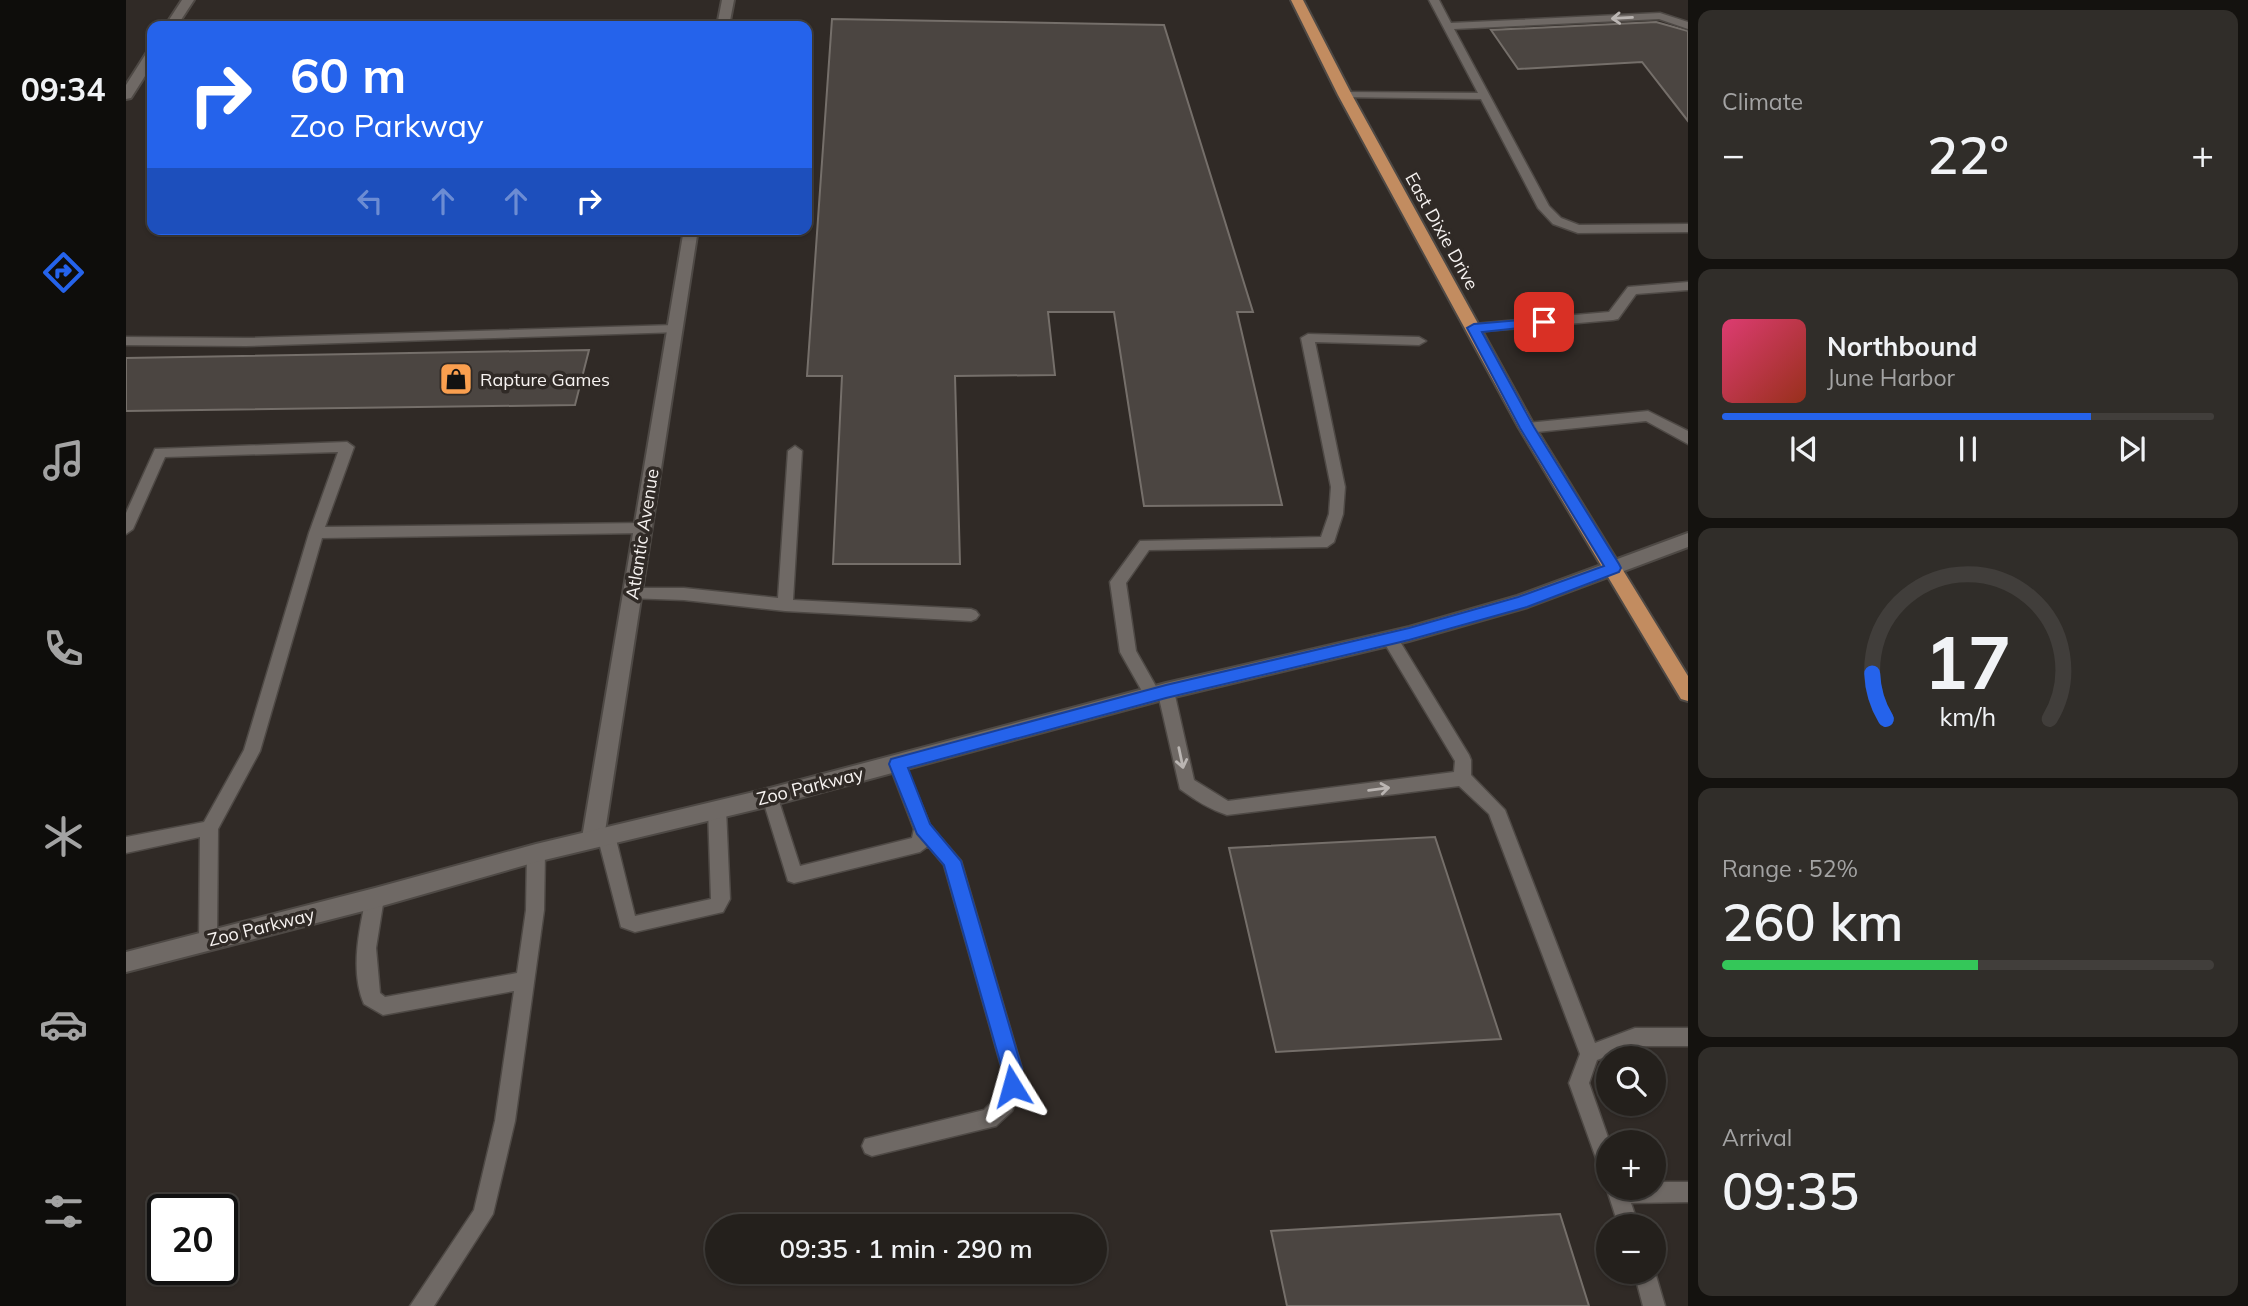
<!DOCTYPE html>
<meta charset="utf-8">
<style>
body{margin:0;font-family:Mulish,sans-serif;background:#302d29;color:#f1f3f6;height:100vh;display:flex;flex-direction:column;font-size:26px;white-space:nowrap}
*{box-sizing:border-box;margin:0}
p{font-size:23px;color:#a3a3a3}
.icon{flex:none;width:38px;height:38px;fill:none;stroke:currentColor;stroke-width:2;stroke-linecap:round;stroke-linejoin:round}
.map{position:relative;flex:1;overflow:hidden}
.panel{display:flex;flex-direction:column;gap:10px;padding:10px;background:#14120f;width:560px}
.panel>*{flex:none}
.guide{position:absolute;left:21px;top:21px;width:665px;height:214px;border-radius:14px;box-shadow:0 2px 5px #0004,0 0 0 2px #413e3b;background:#2563eb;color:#fff;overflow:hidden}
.fabs{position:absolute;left:1470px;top:1046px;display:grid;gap:14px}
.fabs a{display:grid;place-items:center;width:70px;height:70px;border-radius:50%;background:#24201c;box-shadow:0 2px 5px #0004,0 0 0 2px #413e3b;font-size:35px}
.speed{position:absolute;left:21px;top:1194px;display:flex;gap:14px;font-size:35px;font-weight:700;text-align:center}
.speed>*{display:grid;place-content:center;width:91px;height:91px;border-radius:50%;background:#24201c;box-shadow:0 2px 5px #0004,0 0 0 2px #413e3b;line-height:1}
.speed .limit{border:4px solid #111;border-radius:10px;background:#fff;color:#111}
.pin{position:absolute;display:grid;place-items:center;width:60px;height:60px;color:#fff;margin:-30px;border-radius:14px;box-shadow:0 4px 10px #0006}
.me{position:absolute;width:77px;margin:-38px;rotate:352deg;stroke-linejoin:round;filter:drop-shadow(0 0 5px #0008)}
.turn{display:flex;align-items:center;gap:24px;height:147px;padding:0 28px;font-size:32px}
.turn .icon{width:91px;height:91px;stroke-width:2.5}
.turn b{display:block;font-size:49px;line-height:60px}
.lanes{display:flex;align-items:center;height:66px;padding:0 28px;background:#0003;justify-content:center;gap:35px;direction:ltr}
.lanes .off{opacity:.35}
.big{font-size:52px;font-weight:600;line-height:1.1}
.panel .card{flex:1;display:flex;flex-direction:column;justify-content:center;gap:10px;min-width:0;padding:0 24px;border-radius:14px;background:#302d29}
.panel .dial{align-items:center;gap:0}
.dial svg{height:182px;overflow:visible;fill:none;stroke:#413e3b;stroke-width:7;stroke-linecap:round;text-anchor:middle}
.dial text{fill:#f1f3f6;stroke:none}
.song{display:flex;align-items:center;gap:21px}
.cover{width:84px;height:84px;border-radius:10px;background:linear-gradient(135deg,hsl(340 70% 55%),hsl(10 70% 35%))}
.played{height:7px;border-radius:4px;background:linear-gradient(90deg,#2563eb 75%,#413e3b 75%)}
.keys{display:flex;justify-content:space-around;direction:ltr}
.heat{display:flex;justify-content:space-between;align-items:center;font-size:38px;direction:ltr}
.charge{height:10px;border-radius:5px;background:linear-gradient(90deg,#34c759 52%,#413e3b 0)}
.trip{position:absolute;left:579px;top:1214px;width:402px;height:70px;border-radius:35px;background:#24201c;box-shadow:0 2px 5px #0004,0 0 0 2px #413e3b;font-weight:600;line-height:70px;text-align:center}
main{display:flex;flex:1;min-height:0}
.tab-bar{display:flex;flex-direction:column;width:126px;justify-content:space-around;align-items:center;background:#0e0d0b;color:#a3a3a3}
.tab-bar .icon{width:49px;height:49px}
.tab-bar .active{color:#2563eb}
.tab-bar b{font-size:32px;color:#f1f3f6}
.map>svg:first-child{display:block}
.building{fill:#4b4541;stroke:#756f6a;stroke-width:2}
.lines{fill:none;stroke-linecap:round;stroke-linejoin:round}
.service-casing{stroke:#4e4945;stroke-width:3}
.minor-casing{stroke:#4e4945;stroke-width:4}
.secondary-casing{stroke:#4e4945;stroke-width:4}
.primary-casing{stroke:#4e4945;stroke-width:4}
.service{fill:#6f6965;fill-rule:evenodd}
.minor{fill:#6f6965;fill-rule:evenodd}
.secondary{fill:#6f6965;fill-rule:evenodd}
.primary{fill:#c28c60;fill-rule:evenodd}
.oneway{stroke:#bab5b2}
.route{fill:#2563eb;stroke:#184099;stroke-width:2}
.labels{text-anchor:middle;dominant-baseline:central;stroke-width:7;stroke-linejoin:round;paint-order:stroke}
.street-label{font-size:18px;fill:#f7f3f1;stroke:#302a26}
.poi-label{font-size:18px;fill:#f7f3f1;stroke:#302a26;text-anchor:start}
</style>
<main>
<nav class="tab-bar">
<b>09:34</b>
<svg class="icon active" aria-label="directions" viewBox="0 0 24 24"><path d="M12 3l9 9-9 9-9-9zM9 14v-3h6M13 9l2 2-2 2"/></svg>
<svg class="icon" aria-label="music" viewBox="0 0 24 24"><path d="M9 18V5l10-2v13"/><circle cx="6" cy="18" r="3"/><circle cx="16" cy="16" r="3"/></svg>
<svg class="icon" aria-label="phone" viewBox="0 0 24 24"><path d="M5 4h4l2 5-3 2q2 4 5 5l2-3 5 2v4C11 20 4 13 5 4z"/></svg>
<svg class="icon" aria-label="climate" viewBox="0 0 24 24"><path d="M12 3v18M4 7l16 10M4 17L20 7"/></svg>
<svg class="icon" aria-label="car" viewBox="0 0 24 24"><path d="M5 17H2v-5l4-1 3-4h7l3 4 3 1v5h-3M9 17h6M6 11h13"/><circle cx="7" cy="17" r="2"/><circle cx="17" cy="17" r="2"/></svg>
<svg class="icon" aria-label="filters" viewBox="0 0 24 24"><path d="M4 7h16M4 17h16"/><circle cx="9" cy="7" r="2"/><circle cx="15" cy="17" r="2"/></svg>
</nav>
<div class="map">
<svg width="1562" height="1306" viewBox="0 0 1562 1306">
<rect width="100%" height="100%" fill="#302a26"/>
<path class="building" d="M706 19 1038 25 1127 312H1111L1156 505 1018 506 988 312H922L929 375 829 376 834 564H707L716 376H681Z
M1530 22 1562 31V121L1516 62 1392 69 1365 30Z
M463 350 449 405 0 411V358Z
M1309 837 1375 1039 1150 1052 1103 848Z
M1434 1214 1463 1306H1161L1145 1231Z"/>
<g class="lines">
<defs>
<path id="service" d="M1303 0H1313L1325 23 1534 13 1562 22V29L1533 19 1328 29 1423 206 1435 218 1453 225 1562 224V232L1452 233 1427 224 1412 208 1355 99 1215 97 1214 95 1219 92 1352 93Z
M1562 282V290L1510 294 1492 319 1487 320 1348 332 1342 328 1348 324 1483 312 1502 287Z
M549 325 555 329 554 332 120 346 0 345V337L120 338Z
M1182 334 1293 337 1300 341 1293 345 1189 342 1219 487 1217 514 1208 542 1201 547 1023 550 1000 583 1010 651 1032 690 1040 685 1046 686 1048 691 1068 780 1102 801 1328 772 1329 761 1256 639 1258 635H1270L1343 755 1345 760V775L1379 810 1469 1043 1509 1028H1562V1046H1509L1471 1060 1463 1083 1484 1143 1482 1175 1475 1172 1443 1083 1454 1054 1363 814 1333 786 1101 815C1083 809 1069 800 1054 789L1033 698 1027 701 1021 700 994 652 984 582 1014 541 1195 537 1203 514 1205 487 1175 338Z
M1522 411 1562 431V444L1520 421 1401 433 1394 428 1401 423Z
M221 442 228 447 199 527 517 523 524 528 517 533 196 538 134 751 92 829 91 940 88 946 82 948 76 946 73 940 74 837 0 853V837L78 822 118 750 183 533 212 452 39 457 7 529 0 534V513L29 449Z
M669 446 676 451 667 600 845 609 850 611 853 615 850 619 845 621 659 611 558 600 501 598 498 594 501 590 506 588H558L652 598 662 451Z
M771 757 777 759 779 764 804 825 835 861 896 1069V1086L886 1111 870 1126 746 1156 739 1153 736 1146 739 1139 858 1110C872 1097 876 1089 876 1069L818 865 802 846 794 852 668 883 662 881 636 797 638 792 644 790 650 792 674 866 786 838 788 829 763 764 765 759Z
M591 802 597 804 600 809 604 899 597 912 509 932 495 927 471 835 474 830 480 828 486 830 489 835 509 916 585 899 582 809 585 804Z
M410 845 416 848 419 853 418 910 389 1121 367 1214 308 1306H284L348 1210 369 1121 388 991 257 1015 238 1004C224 972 233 930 240 898L243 892 249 890 255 892 258 898 250 948 254 993 259 997 391 973 400 910 401 853 404 848Z
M1528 1182H1562V1202L1505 1203 1513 1227H1493L1482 1193V1185V1188H1528Z
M1528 1270 1529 1272 1539 1306H1517L1508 1272H1528Z"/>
<path id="minor" d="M56 0H68L51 26H39Z
M596 0H608L603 26H591Z
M26 51V65L5 98 0 99V85L21 52Z
M558 229H572L478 838 474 844 467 847 460 844 456 838Z"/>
<path id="secondary" d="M1562 533V547L1402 607 1283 641 1040 699 644 806 410 862 249 908 0 972V952L249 888 410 844 644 788 1040 683 1283 627 1391 596Z"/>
<path id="primary" d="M1165 0H1177L1226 95 1409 427 1562 676V701L1555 699 1393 428 1212 95Z"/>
</defs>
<use href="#service" class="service-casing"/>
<use href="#minor" class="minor-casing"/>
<use href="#secondary" class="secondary-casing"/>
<use href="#primary" class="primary-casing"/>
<use href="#service" class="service"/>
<use href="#minor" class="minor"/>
<use href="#secondary" class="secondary"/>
<use href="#primary" class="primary"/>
</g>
<defs><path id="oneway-shaft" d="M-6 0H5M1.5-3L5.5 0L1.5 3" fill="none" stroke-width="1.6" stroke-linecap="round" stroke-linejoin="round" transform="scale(1.75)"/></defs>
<g class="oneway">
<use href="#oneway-shaft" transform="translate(1496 18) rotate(177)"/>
<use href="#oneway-shaft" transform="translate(1055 758) rotate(78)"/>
<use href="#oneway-shaft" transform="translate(1253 789) rotate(-7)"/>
</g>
<path class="route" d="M1418 318 1424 322 1422 325 1356 332 1408 427 1493 564 1495 568 1493 572 1401 607 1283 640 1040 698 782 768 804 824 835 861 896 1069V1086L893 1093 886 1095 879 1093 876 1069 818 865 791 834 763 764 765 759 1040 685 1283 628 1392 597 1478 566 1394 428 1341 328 1348 324Z"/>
<defs>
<symbol id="shop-square" viewBox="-11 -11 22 22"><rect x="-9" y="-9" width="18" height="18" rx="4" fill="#fa9f4f" stroke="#302a26"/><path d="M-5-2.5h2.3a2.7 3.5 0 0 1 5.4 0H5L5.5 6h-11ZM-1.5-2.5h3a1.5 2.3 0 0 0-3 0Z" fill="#111"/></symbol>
</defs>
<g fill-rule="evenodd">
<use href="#shop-square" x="311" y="360" width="38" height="38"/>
</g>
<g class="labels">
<g class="street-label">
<text transform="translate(1316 231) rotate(61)">East Dixie Drive</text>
<text transform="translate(516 534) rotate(-81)">Atlantic Avenue</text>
<text transform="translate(684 786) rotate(-14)">Zoo Parkway</text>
<text transform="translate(135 927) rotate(-14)">Zoo Parkway</text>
</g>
<g class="poi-label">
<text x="354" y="379">Rapture Games</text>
</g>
</g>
</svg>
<div class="fabs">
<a><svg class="icon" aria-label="search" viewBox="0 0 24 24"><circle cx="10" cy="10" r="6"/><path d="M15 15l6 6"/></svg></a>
<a>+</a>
<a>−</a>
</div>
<div class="speed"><div class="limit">20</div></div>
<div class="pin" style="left:1418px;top:322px;background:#d93025"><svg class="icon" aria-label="arrive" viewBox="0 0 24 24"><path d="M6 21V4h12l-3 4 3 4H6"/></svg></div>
<svg class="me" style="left:886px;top:1086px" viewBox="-20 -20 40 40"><path d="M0-17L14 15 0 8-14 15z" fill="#2563eb" stroke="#fff" stroke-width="4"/></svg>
<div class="trip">09:35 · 1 min · 290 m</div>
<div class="guide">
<div class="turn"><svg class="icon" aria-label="right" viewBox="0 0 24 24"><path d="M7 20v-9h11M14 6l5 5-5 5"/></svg><div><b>60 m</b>Zoo Parkway</div></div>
<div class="lanes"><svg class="icon off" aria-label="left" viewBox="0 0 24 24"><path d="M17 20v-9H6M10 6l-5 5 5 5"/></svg><svg class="icon off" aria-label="ahead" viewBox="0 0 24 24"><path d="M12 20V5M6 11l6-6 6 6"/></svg><svg class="icon off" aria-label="ahead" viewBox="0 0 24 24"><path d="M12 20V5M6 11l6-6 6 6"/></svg><svg class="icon" aria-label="right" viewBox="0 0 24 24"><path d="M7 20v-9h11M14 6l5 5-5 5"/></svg></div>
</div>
</div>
<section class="panel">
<div class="card"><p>Climate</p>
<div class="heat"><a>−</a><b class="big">22°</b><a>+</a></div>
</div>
<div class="card">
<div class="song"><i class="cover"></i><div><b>Northbound</b><p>June Harbor</p></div></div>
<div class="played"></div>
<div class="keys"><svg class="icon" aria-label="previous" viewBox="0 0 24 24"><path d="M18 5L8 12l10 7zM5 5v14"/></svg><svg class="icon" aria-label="pause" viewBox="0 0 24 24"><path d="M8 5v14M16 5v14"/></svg><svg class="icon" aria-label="next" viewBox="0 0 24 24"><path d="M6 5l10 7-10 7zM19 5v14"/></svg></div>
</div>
<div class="card dial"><svg viewBox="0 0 100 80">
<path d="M14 69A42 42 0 1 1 86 69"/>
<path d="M14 69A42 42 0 0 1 8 49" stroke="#2563eb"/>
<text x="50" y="56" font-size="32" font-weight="700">17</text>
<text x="50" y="72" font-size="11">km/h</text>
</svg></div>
<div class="card"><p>Range · 52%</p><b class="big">260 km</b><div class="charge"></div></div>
<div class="card"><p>Arrival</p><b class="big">09:35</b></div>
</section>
</main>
